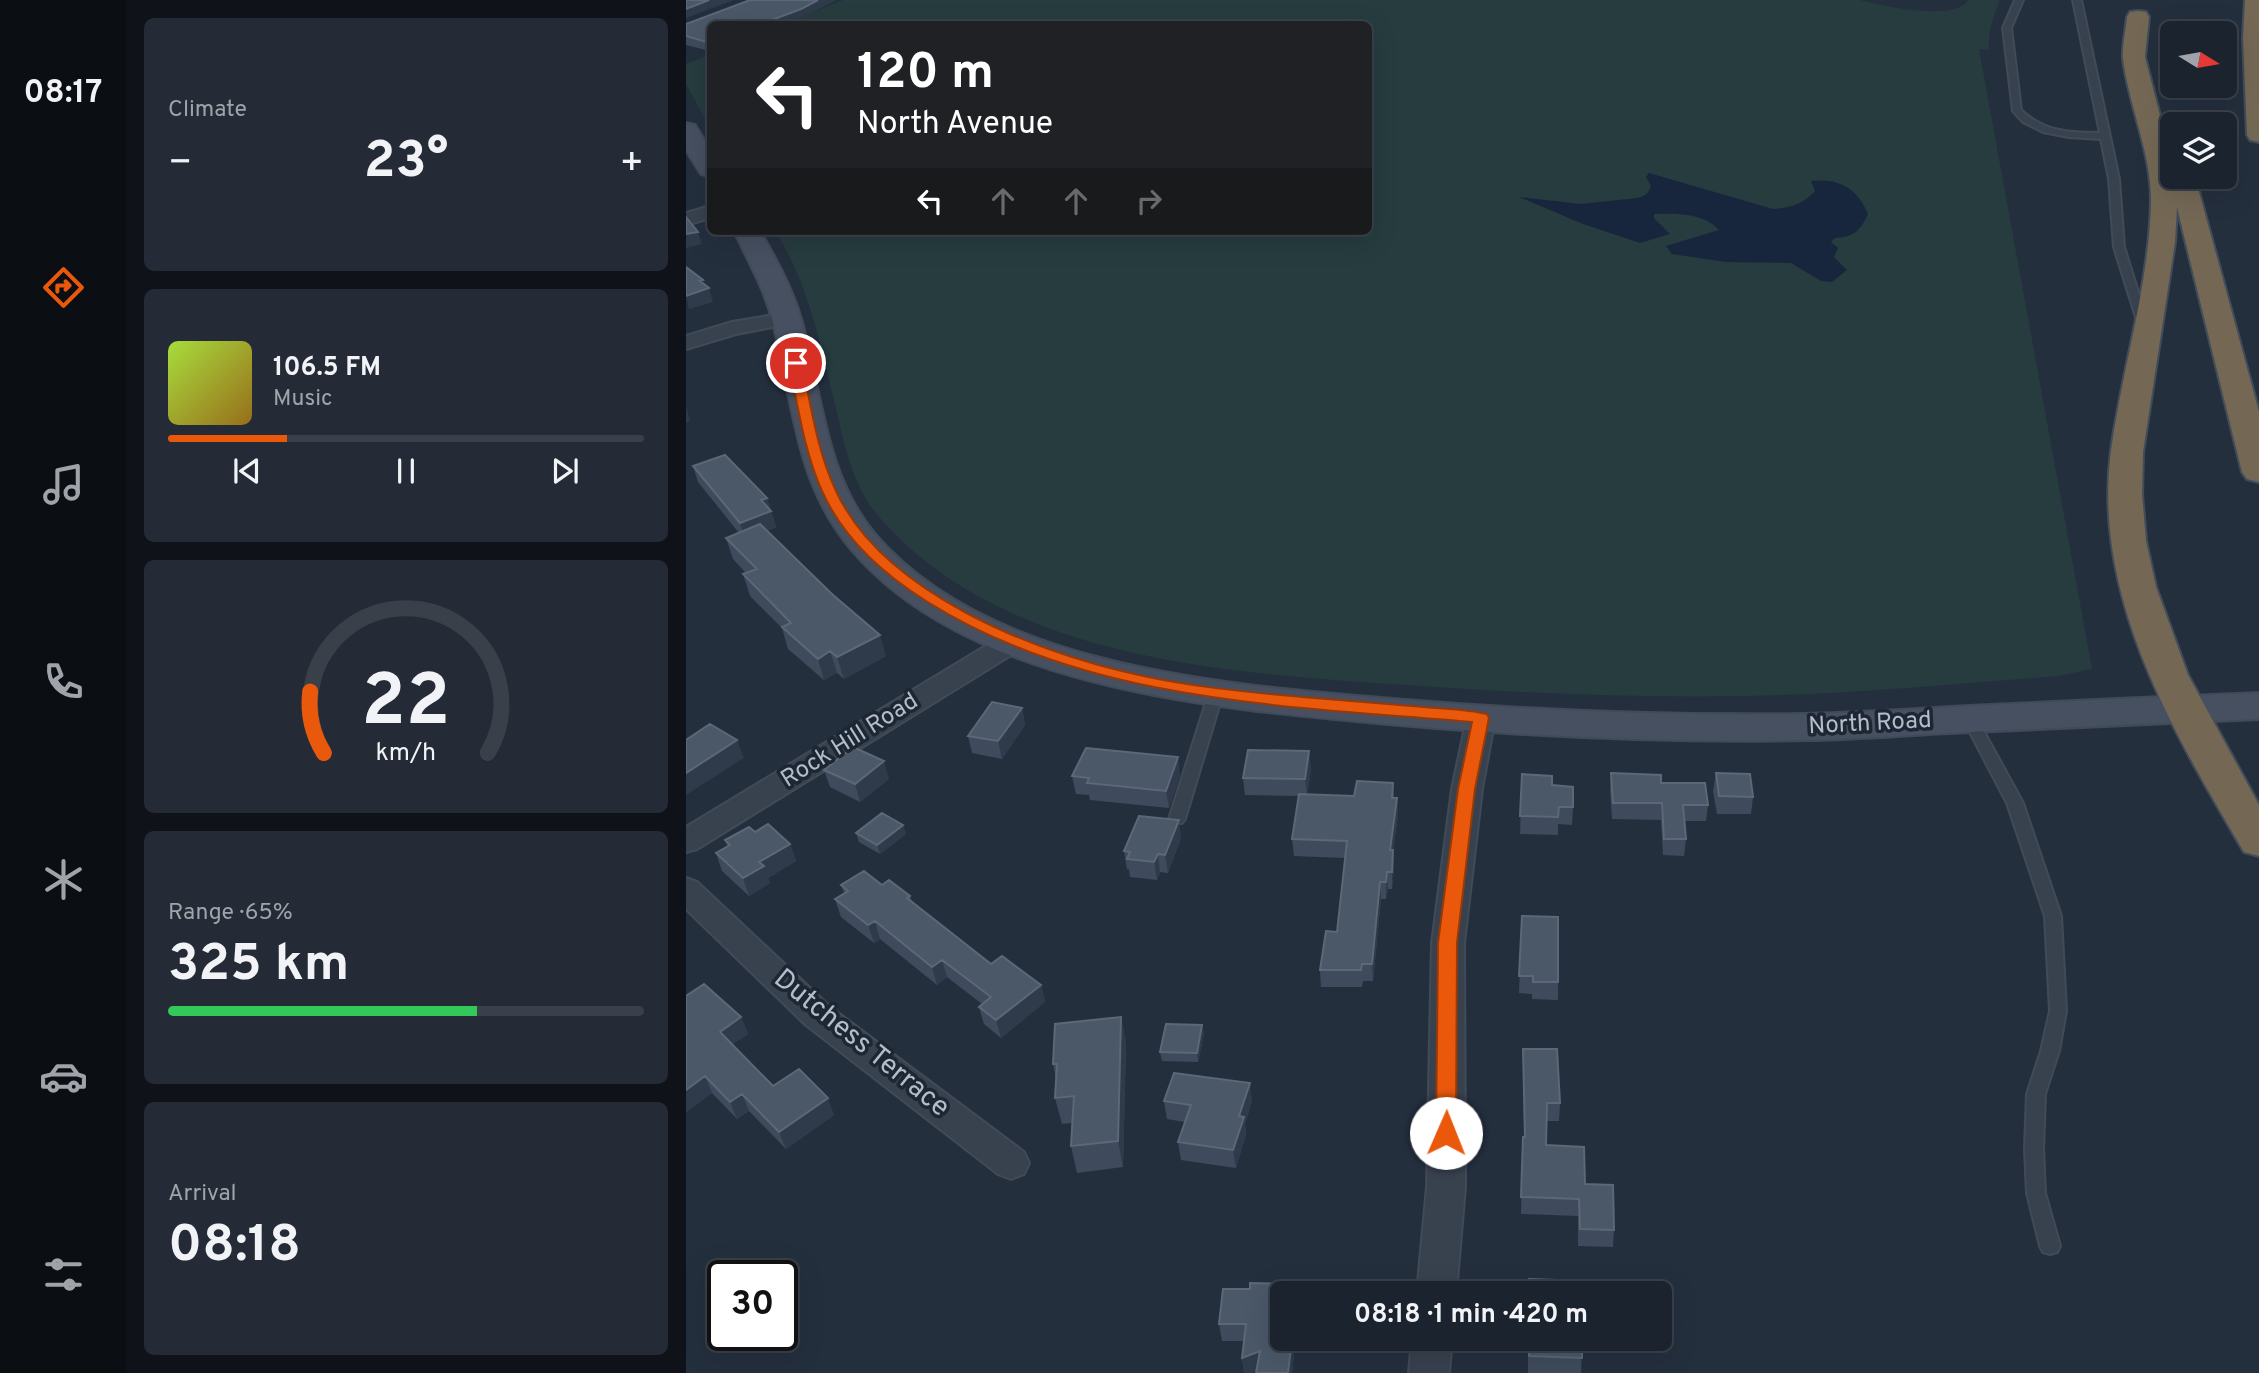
<!DOCTYPE html>
<meta charset="utf-8">
<style>
body{margin:0;font-family:Overpass,sans-serif;background:#242b36;color:#f1f3f6;height:100vh;display:flex;flex-direction:column;font-size:26px;white-space:nowrap}
*{box-sizing:border-box;margin:0}
p{font-size:23px;color:#a0a4aa}
.icon{flex:none;width:38px;height:38px;fill:none;stroke:currentColor;stroke-width:2;stroke-linecap:round;stroke-linejoin:round}
.map{position:relative;flex:1;overflow:hidden}
.side{display:flex;flex-direction:column;gap:18px;padding:18px;background:#0f1319;width:560px}
.side>*{flex:none}
.top-card{position:absolute;left:21px;top:21px;width:665px;height:214px;border-radius:10px;box-shadow:0 7px 28px #0002,0 0 0 2px #39404a;background:#202124;color:#fff;overflow:hidden}
.needle{width:46px;rotate:101deg}
.controls{position:absolute;left:1474px;top:21px;display:grid;gap:14px}
.controls a{display:grid;place-items:center;width:77px;height:77px;border-radius:10px;background:#1b232e;box-shadow:0 7px 28px #0002,0 0 0 2px #39404a;font-size:35px}
.speed{position:absolute;left:21px;top:1260px;display:flex;gap:14px;font-size:35px;font-weight:700;text-align:center}
.speed>*{display:grid;place-content:center;width:91px;height:91px;border-radius:50%;background:#1b232e;box-shadow:0 7px 28px #0002,0 0 0 2px #39404a;line-height:1}
.speed .limit{border:4px solid #111;border-radius:10px;background:#fff;color:#111}
.pin{position:absolute;display:grid;place-items:center;width:60px;height:60px;color:#fff;margin:-30px;border:4px solid #fff;border-radius:50%;box-shadow:0 2px 7px #0007}
.me{position:absolute;width:77px;margin:-38px;rotate:1deg;stroke-linejoin:round;filter:drop-shadow(0 0 5px #0008)}
.turn{display:flex;align-items:center;gap:24px;height:147px;padding:0 35px;font-size:32px}
.turn .icon{width:91px;height:91px;stroke-width:2.5}
.turn b{display:block;font-size:49px;line-height:60px}
.lanes{display:flex;align-items:center;height:66px;padding:0 35px;background:#0003;justify-content:center;gap:35px;direction:ltr}
.lanes .off{opacity:.35}
.big{font-size:52px;font-weight:700;line-height:1.1}
.side .tile{flex:1;display:flex;flex-direction:column;justify-content:center;gap:10px;min-width:0;padding:0 24px;border-radius:10px;background:#242b36}
.side .dial{align-items:center;gap:0}
.dial svg{height:182px;overflow:visible;fill:none;stroke:#39404a;stroke-width:7;stroke-linecap:round;text-anchor:middle}
.dial text{fill:#f1f3f6;stroke:none}
.song{display:flex;align-items:center;gap:21px}
.cover{width:84px;height:84px;border-radius:10px;background:linear-gradient(135deg,hsl(80 70% 55%),hsl(40 70% 35%))}
.played{height:7px;border-radius:4px;background:linear-gradient(90deg,#ea580c 25%,#39404a 25%)}
.keys{display:flex;justify-content:space-around;direction:ltr}
.heat{display:flex;justify-content:space-between;align-items:center;font-size:38px;direction:ltr}
.charge{height:10px;border-radius:5px;background:linear-gradient(90deg,#34c759 65%,#39404a 0)}
.trip{position:absolute;left:584px;top:1281px;width:402px;height:70px;border-radius:10px;background:#1b232e;box-shadow:0 7px 28px #0002,0 0 0 2px #39404a;font-weight:700;line-height:70px;text-align:center}
main{display:flex;flex:1;min-height:0}
.tab-bar{display:flex;flex-direction:column;width:126px;justify-content:space-around;align-items:center;background:#0b0e12;color:#a0a4aa}
.tab-bar .icon{width:49px;height:49px}
.tab-bar .on{color:#ea580c}
.tab-bar b{font-size:32px;color:#f1f3f6}
.map>svg:first-child{display:block}
.green{fill:#263c3f}
.water{fill:#17263c}
.lines{fill:none;stroke-linecap:round;stroke-linejoin:round}
.lane-casing{stroke:#414a57;stroke-width:4}
.street-casing{stroke:#414a57;stroke-width:4}
.secondary-casing{stroke:#414a57;stroke-width:4}
.highway-casing{stroke:#434c59;stroke-width:4}
.lane{fill:#38414e;fill-rule:evenodd}
.street{fill:#38414e;fill-rule:evenodd}
.secondary{fill:#465061;fill-rule:evenodd}
.highway{fill:#746855;fill-rule:evenodd}
.wall{fill:#3f4b5c}
.shaded-wall{fill:#2f3b4b}
.building{fill:#4b5868;stroke:#5c6777;stroke-width:2}
.route{fill:#ea580c;stroke:#983908;stroke-width:2}
.labels{text-anchor:middle;dominant-baseline:central;stroke-width:7;stroke-linejoin:round;paint-order:stroke}
.street-label{font-size:24px;fill:#b4bcc9;stroke:#1d2633}
.near-street-label{font-size:28px;fill:#b4bcc9;stroke:#1d2633}
</style>
<main>
<nav class="tab-bar">
<b>08:17</b>
<svg class="icon on" aria-label="directions" viewBox="0 0 24 24"><path d="M12 3l9 9-9 9-9-9zM9 14v-3h6M13 9l2 2-2 2"/></svg>
<svg class="icon" aria-label="music" viewBox="0 0 24 24"><path d="M9 18V5l10-2v13"/><circle cx="6" cy="18" r="3"/><circle cx="16" cy="16" r="3"/></svg>
<svg class="icon" aria-label="phone" viewBox="0 0 24 24"><path d="M5 4h4l2 5-3 2q2 4 5 5l2-3 5 2v4C11 20 4 13 5 4z"/></svg>
<svg class="icon" aria-label="climate" viewBox="0 0 24 24"><path d="M12 3v18M4 7l16 10M4 17L20 7"/></svg>
<svg class="icon" aria-label="car" viewBox="0 0 24 24"><path d="M5 17H2v-5l4-1 3-4h7l3 4 3 1v5h-3M9 17h6M6 11h13"/><circle cx="7" cy="17" r="2"/><circle cx="17" cy="17" r="2"/></svg>
<svg class="icon" aria-label="filters" viewBox="0 0 24 24"><path d="M4 7h16M4 17h16"/><circle cx="9" cy="7" r="2"/><circle cx="15" cy="17" r="2"/></svg>
</nav>
<section class="side">
<div class="tile"><p>Climate</p>
<div class="heat"><a>−</a><b class="big">23°</b><a>+</a></div>
</div>
<div class="tile">
<div class="song"><i class="cover"></i><div><b>106.5 FM</b><p>Music</p></div></div>
<div class="played"></div>
<div class="keys"><svg class="icon" aria-label="previous" viewBox="0 0 24 24"><path d="M18 5L8 12l10 7zM5 5v14"/></svg><svg class="icon" aria-label="pause" viewBox="0 0 24 24"><path d="M8 5v14M16 5v14"/></svg><svg class="icon" aria-label="next" viewBox="0 0 24 24"><path d="M6 5l10 7-10 7zM19 5v14"/></svg></div>
</div>
<div class="tile dial"><svg viewBox="0 0 100 80">
<path d="M14 69A42 42 0 1 1 86 69"/>
<path d="M14 69A42 42 0 0 1 8 42" stroke="#ea580c"/>
<text x="50" y="56" font-size="32" font-weight="700">22</text>
<text x="50" y="72" font-size="11">km/h</text>
</svg></div>
<div class="tile"><p>Range · 65%</p><b class="big">325 km</b><div class="charge"></div></div>
<div class="tile"><p>Arrival</p><b class="big">08:18</b></div>
</section>
<div class="map">
<svg width="1573" height="1373" viewBox="0 0 1573 1373">
<rect width="100%" height="100%" fill="#242f3e"/>
<path class="green" d="M157 0H1174C1195 6 1271 22 1282 0H1314C1307 17 1302 31 1303 50L1293 49 1406 669 1373 676C1268 684 1164 694 1059 696 946 698 834 693 721 685 544 673 319 661 193 517 166 486 158 443 149 404 134 344 123 284 89 231H682V24H97Z
M24 54V128L0 84V64Z"/>
<path class="water" d="M963 173 1087 209C1106 207 1116 205 1129 191L1125 181C1153 178 1171 188 1182 214 1174 231 1168 237 1149 238L1145 242 1152 248 1148 257 1161 270 1146 282 1135 281 1105 263 1040 262 986 254 980 246 1033 230C1018 213 991 213 968 214V218L984 234 954 243 897 224 833 197 895 204 951 198C959 196 962 194 965 186L960 177Z"/>
<g class="lines">
<defs>
<path id="lane" d="M1329 0H1337L1325 28 1335 110C1358 132 1384 133 1414 133L1387 0H1395L1433 179 1438 247 1463 327 1462 329 1458 330 1453 327 1428 247 1423 179 1415 139 1383 137 1357 132 1337 122 1327 111 1317 28Z
M530 688 537 693 499 819 496 823H486L483 819 523 693Z
M1284 714 1291 719 1337 803 1375 916 1380 1011 1373 1051 1359 1094 1357 1149 1359 1193 1374 1246 1371 1252 1364 1254 1357 1252 1354 1246 1341 1193 1339 1149 1341 1094 1355 1051 1364 1011 1359 916 1321 803 1277 719Z"/>
<path id="street" d="M24 206V218L0 225V213Z
M100 313 107 315 111 319 107 323 50 334 0 349V336L46 322Z
M328 633 338 635 342 641 338 647 11 849 0 852V827L318 635Z
M795 709 805 711 809 718 796 789 778 943 779 1187 770 1293H731L741 1187 746 943 766 789 781 718 785 711Z
M0 878 11 882 144 1007 338 1152 343 1163 338 1174 325 1179 312 1174 120 1025 0 909Z
M726 1339H766L763 1373H723Z"/>
<path id="secondary" d="M0 123 9 125 24 150V176L15 174 0 150Z
M48 231H74C90 259 106 288 115 319 136 391 138 472 188 533 301 666 532 684 694 698 835 710 975 716 1116 714 1172 713 1227 709 1283 706 1380 701 1476 697 1573 693V719C1477 723 1381 727 1285 732 1231 734 1177 739 1123 740 979 743 834 736 691 723 524 708 280 686 165 549 109 483 107 401 87 322 79 290 62 260 48 231Z"/>
<path id="highway" d="M1559 0H1573V142L1564 140 1561 135 1557 38Z
M1452 11 1460 12 1463 17 1459 57 1486 162V177H1509L1573 412V482L1561 479 1556 472 1491 207 1489 242 1457 452 1456 494 1460 541 1470 587 1502 675 1573 805V856L1558 852C1487 731 1406 597 1425 451 1436 369 1464 282 1465 200 1465 152 1443 106 1437 59 1436 46 1440 30 1441 17L1444 12Z"/>
</defs>
<use href="#lane" class="lane-casing"/>
<use href="#street" class="street-casing"/>
<use href="#secondary" class="secondary-casing"/>
<use href="#highway" class="highway-casing"/>
<use href="#lane" class="lane"/>
<use href="#street" class="street"/>
<use href="#secondary" class="secondary"/>
<use href="#highway" class="highway"/>
</g>
<path class="wall" d="M117 17 24 24V51L0 45V24Z
M7 466 81 498 90 527 81 531 200 656 158 679 151 673 138 680 102 649 96 628 64 596 57 574 60 573 47 559 40 538 53 533 12 482Z
M336 708 339 725 316 759 286 753 282 736Z
M625 769 621 794 668 796 707 783 708 798H711L712 815 707 850 708 867 706 889H702L700 899H695L687 981H677L676 987H635L634 970 651 932 659 858 608 856 606 839 613 796 559 795 557 778Z
M138 770 203 779 174 802 144 787Z
M925 773 975 783 1022 805 1020 821H998L1000 839 998 856 977 855 975 820 926 819 924 789Z
M1030 773 1067 797 1065 814H1031L1027 791Z
M836 774 866 785 887 807 886 825 872 824V835L834 834Z
M494 775 483 808 404 800 403 795 390 794 386 776Z
M217 825 220 834 194 854 173 842 170 833Z
M69 832 104 844 110 861 82 878 84 883 63 896 36 871 30 853 41 846 39 840Z
M495 838 482 873 474 872 471 880 444 877 443 869H441L438 851Z
M155 885H196L224 896 226 902 305 964 355 985 359 1002 315 1038 298 1024 293 1007 296 1004 261 977 251 985 194 939 188 943 155 917 149 899 158 893Z
M836 916 872 982V1000L846 999V994L833 993Z
M0 996 55 1017 62 1034 46 1044 87 1086 148 1115 100 1149 63 1111 51 1119 26 1093 0 1112Z
M435 1017 440 1043 437 1167 391 1173 385 1146 386 1123 376 1124 369 1098 370 1079 367 1064Z
M516 1025 518 1034 512 1062 476 1061 474 1052Z
M837 1049 874 1103 873 1121H861L860 1145 899 1184 928 1230 927 1247 892 1246V1216L835 1214 837 1137H838Z
M478 1101H566L559 1124 560 1134 550 1168 495 1160 492 1142 499 1122 481 1119Z
M616 1284 617 1293H597V1339H614L613 1345H609L606 1373H570L571 1370 564 1373H558L556 1358 558 1341H536L533 1324 564 1289Z
M842 1339H932L931 1351 896 1349 895 1373H842Z"/>
<path class="shaded-wall" d="M23 0H48L0 18V9Z
M132 0H151L117 17 99 24H75Z
M12 232 16 244 0 248V234Z
M17 280 19 289 23 288 27 302 3 309 0 296 14 281Z
M0 406 4 421 0 423Z
M81 498 90 527 59 539 54 523 75 500Z
M194 635 200 656 158 679 151 657Z
M144 651 151 673 138 680 132 659Z
M336 708 339 725 316 759 312 741Z
M51 740 58 758 0 795V773Z
M623 751 625 769 621 796 619 779Z
M492 757 494 775 483 808 480 791Z
M198 761 203 779 174 802 169 784Z
M711 798 712 815 704 867V850Z
M493 820 495 838 482 873 479 855Z
M217 825 220 834 194 854 191 845Z
M104 844 110 861 82 878 84 883 63 896 57 878 73 862Z
M707 850 708 867 706 889V872Z
M472 854 474 872 471 880 468 862Z
M701 872 702 889 700 899V882Z
M694 882 695 899 687 981 686 964Z
M189 921 194 939 188 943 182 925Z
M256 960 261 977 251 985 246 967Z
M355 985 359 1002 315 1038 310 1020Z
M55 1017 62 1034 41 1048 34 1032Z
M435 1017 440 1043 437 1167 432 1141Z
M516 1025 518 1034 512 1062 511 1053Z
M19 1076 26 1093 0 1112V1090Z
M564 1083 566 1101 559 1124 560 1134 550 1168 547 1150 553 1116Z
M56 1094 63 1111 51 1119 44 1102Z
M142 1098 148 1115 100 1149 93 1132Z
M606 1339H608L609 1345 606 1373H602Z
M574 1351 577 1368 564 1373H558L556 1358Z"/>
<path class="building" d="M0 0H23L0 9Z
M64 0H132L115 9 75 24H24V43L0 36V24Z
M0 217 12 232 0 234Z
M0 267 17 280 14 281 23 288 0 296Z
M39 455 81 498 75 500 85 511 54 523 7 466Z
M74 524 147 595 194 635 151 657 144 651 132 659 96 627 105 623 57 574 71 569 40 538Z
M306 702 336 708 312 741 282 736Z
M24 724 51 740 0 773V740Z
M167 747 198 761 169 784 138 770Z
M400 748 492 757 480 791 401 783 403 778 386 776Z
M562 750 623 751 619 779 557 778Z
M925 773 975 775V783H1019L1022 805H997L1000 839H978L976 803H927Z
M1030 773 1064 774 1067 797 1033 796Z
M836 774 866 776V785L887 787V807H873L872 817 834 816Z
M671 781 707 783 706 798H711L704 850H707L706 872H701L700 882H694L686 964H676L675 970H634L640 931 651 932 661 841 606 839 613 794 668 796Z
M196 813 217 825 191 845 170 833Z
M453 816 493 820 479 855 472 854 468 862 441 859 444 852 438 851Z
M82 824 104 844 73 862 78 866 57 878 30 853 44 845 39 840 63 827 69 832Z
M178 871 196 885 203 880 224 896 221 898 305 964 316 956 355 985 310 1020 293 1007 305 997 256 960 246 967 189 921 182 925 149 899 162 891 155 885Z
M836 916 872 917V982H847V976H833Z
M18 984 55 1017 34 1032 87 1086 113 1069 142 1098 93 1132 56 1094 44 1102 19 1076 0 1090V996Z
M435 1017 432 1141 385 1146 388 1096 369 1098 371 1064H367L369 1024Z
M480 1024 516 1025 511 1053 474 1052Z
M837 1049H871L874 1103H861L860 1145 898 1147 899 1184 927 1185 928 1230 894 1229 893 1199 835 1197 837 1137H839Z
M488 1073 564 1083 553 1116 558 1117 547 1150 492 1142 505 1105 478 1101Z
M843 1279 901 1281 900 1293H843Z
M564 1283 616 1284 615 1293H597V1339H606L602 1373H570L574 1351 556 1358 560 1324H533L537 1289H564Z
M843 1339H896V1358L843 1356Z"/>
<path class="route" d="M110 360 116 363C125 406 131 451 150 491 197 593 350 653 453 675 506 687 562 692 616 697 657 700 697 704 738 707 758 709 781 709 801 714L803 718 789 789 771 943 770 1133 767 1139 760 1142 753 1139 750 1133 752 943 772 789 786 722C601 706 402 703 240 601 197 574 157 538 136 491 118 451 112 406 103 363Z"/>
<g class="labels">
<g class="street-label">
<text transform="translate(1184 724) rotate(-3)">North Road</text>
<text transform="translate(164 741) rotate(-32)">Rock Hill Road</text>
</g>
<g class="near-street-label">
<text transform="translate(175 1044) rotate(39)">Dutchess Terrace</text>
</g>
</g>
</svg>
<div class="controls">
<a><svg class="needle" viewBox="-14 -14 28 28"><path d="M0-13l5 13h-10z" fill="#e53935"/><path d="M0 13l5-13h-10z" fill="#a0a4aa"/></svg></a>
<a><svg class="icon" aria-label="layers" viewBox="0 0 24 24"><path d="M12 4l9 5-9 5-9-5zM3 14l9 5 9-5"/></svg></a>
</div>
<div class="speed"><div class="limit">30</div></div>
<div class="pin" style="left:110px;top:363px;background:#d93025"><svg class="icon" aria-label="arrive" viewBox="0 0 24 24"><path d="M6 21V4h12l-3 4 3 4H6"/></svg></div>
<svg class="me" style="left:760px;top:1133px" viewBox="-20 -20 40 40"><circle r="19" fill="#fff"/><path d="M0-13L10 11 0 6-10 11z" fill="#ea580c"/></svg>
<div class="trip">08:18 · 1 min · 420 m</div>
<div class="top-card">
<div class="turn"><svg class="icon" aria-label="left" viewBox="0 0 24 24"><path d="M17 20v-9H6M10 6l-5 5 5 5"/></svg><div><b>120 m</b>North Avenue</div></div>
<div class="lanes"><svg class="icon" aria-label="left" viewBox="0 0 24 24"><path d="M17 20v-9H6M10 6l-5 5 5 5"/></svg><svg class="icon off" aria-label="ahead" viewBox="0 0 24 24"><path d="M12 20V5M6 11l6-6 6 6"/></svg><svg class="icon off" aria-label="ahead" viewBox="0 0 24 24"><path d="M12 20V5M6 11l6-6 6 6"/></svg><svg class="icon off" aria-label="right" viewBox="0 0 24 24"><path d="M7 20v-9h11M14 6l5 5-5 5"/></svg></div>
</div>
</div>
</main>
